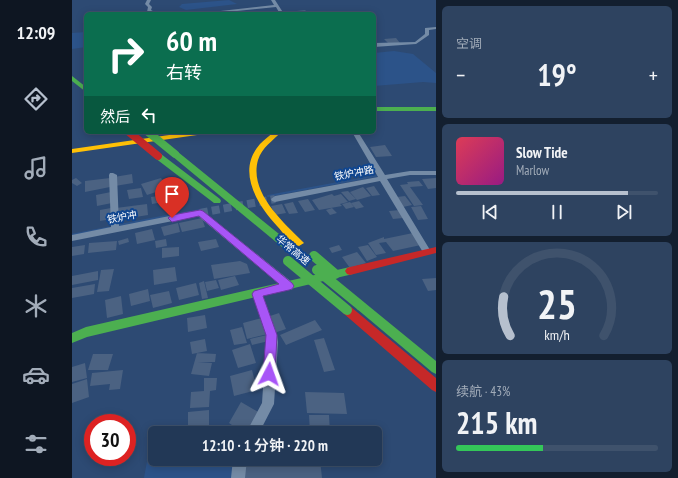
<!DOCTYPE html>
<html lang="zh">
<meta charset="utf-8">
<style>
body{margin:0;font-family:"PT Sans Narrow","Noto Sans SC",sans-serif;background:#2e4360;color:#f1f3f6;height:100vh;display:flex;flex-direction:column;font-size:15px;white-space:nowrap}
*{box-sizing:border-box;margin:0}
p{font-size:13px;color:#a2acb9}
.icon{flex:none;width:22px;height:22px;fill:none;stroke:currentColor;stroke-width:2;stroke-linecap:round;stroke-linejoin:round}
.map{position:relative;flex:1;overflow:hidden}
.sheet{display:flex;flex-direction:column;gap:6px;padding:6px;background:#131f2f;width:242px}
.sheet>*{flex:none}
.guide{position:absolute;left:12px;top:12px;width:292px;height:122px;border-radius:6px;box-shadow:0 2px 10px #0003,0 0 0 1px #3f526c;background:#0b6e4f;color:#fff;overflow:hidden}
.speed{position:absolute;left:12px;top:414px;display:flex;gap:8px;font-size:20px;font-weight:700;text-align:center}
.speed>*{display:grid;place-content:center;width:52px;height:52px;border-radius:50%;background:#223856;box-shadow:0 2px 10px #0003,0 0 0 1px #3f526c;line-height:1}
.speed .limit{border:6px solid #d22;background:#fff;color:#111}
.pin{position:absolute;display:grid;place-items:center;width:34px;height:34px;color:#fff;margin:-41px -17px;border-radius:50% 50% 50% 0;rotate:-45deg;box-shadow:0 0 4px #0007}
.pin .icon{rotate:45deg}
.me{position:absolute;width:44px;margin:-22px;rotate:4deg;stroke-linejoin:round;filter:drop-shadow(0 0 3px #0008)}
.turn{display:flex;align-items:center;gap:14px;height:84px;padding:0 16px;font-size:18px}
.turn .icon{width:52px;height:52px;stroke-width:2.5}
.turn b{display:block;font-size:28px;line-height:34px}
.then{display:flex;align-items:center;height:38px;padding:0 16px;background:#0003;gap:8px;font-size:15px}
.big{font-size:30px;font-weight:600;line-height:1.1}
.sheet .widget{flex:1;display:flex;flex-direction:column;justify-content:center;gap:6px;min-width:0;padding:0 14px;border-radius:6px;background:#2e4360}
.sheet .dial{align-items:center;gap:0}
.dial svg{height:104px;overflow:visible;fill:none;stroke:#3f526c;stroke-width:7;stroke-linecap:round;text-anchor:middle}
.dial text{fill:#f1f3f6;stroke:none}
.song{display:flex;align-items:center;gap:12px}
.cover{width:48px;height:48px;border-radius:6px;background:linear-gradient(135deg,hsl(350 70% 55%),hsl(310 70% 35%))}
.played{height:4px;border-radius:2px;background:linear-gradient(90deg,#b6c0ce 85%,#3f526c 85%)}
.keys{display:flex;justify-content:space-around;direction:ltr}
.heat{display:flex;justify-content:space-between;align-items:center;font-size:22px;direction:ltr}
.charge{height:6px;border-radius:3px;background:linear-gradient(90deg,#34c759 43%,#3f526c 0)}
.trip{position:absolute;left:76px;top:426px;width:234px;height:40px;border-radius:6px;background:#223856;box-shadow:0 2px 10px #0003,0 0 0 1px #3f526c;font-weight:600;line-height:40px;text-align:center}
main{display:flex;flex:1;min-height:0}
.dock{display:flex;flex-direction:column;width:72px;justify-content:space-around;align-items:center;background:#0e1622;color:#a2acb9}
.dock .icon{width:28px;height:28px}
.dock .active{color:#b6c0ce}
.dock b{font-size:18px;color:#f1f3f6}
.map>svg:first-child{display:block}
.water{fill:#2c5389}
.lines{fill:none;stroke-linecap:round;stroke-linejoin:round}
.stream-far1{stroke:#2c5389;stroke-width:2}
.stream{stroke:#2c5389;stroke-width:2.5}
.building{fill:#4b6282}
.street-tunnel{stroke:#4c6588;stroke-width:8;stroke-dasharray:8 4;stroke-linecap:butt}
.street{fill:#748ba6;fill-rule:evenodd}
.fast{fill:#4caf50;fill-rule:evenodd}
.slow{fill:#ffc107;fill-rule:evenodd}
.jam{fill:#c62828;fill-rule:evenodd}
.fast-bridge-far1{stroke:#4caf50;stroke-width:8}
.fast-bridge{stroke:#4caf50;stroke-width:10}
.jam-bridge{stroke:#c62828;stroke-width:8}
.route{fill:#a855f7;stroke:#6d37a1}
.labels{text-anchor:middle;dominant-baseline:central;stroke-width:4;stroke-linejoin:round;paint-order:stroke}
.street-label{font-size:10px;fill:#fff;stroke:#104690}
</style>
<main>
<nav class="dock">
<b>12:09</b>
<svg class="icon active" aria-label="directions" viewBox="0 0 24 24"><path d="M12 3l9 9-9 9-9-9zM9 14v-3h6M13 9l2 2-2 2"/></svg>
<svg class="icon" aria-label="music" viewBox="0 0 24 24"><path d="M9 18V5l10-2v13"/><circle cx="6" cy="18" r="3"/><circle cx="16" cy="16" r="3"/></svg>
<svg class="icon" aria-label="phone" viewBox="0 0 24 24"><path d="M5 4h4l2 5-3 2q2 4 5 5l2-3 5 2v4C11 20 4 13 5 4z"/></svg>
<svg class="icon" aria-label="climate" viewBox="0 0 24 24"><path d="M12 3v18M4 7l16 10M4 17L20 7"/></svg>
<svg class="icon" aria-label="car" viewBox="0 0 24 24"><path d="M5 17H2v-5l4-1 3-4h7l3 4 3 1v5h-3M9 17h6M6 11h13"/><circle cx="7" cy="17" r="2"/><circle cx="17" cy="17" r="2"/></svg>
<svg class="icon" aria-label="filters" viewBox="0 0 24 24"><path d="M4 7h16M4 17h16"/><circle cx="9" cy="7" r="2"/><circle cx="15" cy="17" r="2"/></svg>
</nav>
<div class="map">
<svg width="364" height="478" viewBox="0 0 364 478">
<rect width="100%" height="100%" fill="#2d4a73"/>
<path class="water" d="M157 0 165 4 114 10 107 7 110 4Z
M14 32V47L0 49V33Z
M322 51 341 54 364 73V83L351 82 302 86V53Z
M82 452 83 459H165L162 478H72L76 456Z"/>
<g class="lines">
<path class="stream-far1" d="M196 196 304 176
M95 216 134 209"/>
<path class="stream" d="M44 226 101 215
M0 235 36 228"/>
</g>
<path class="building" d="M233 10 236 13 219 14 216 12Z
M324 38 328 43 317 44 312 39Z
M313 145 320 156 304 157 298 147Z
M60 174 61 183 43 186 42 177Z
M4 178 10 183 5 186 0 183V180Z
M38 178V187L13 192V181Z
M89 178 96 188 75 195 69 184Z
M364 178V188L356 189 350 179Z
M347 181 351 186 338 187 351 205 342 206 328 185 336 184 335 182Z
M302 186 308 195 300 196 294 188Z
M291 187 299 196 285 200 278 192Z
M69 188 71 197 57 199 55 190Z
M276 191 284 199 277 201 269 192Z
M39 192 40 203 25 206 24 195Z
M102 194 103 200 80 204 79 197Z
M260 194 262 196 269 194 276 202 268 204 270 206 247 210 240 200Z
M333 196 340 205 331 207 325 197Z
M236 199 243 210 233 212 226 201Z
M287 201 292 207 284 209 279 203Z
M221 202 226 213 217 214 212 204Z
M278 202 282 207 274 209 270 204Z
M75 204 76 215 45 220 44 208Z
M210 204 214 213 203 215 199 206Z
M349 206 356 219 346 220 339 207Z
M39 208 40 219 28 221V210Z
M260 208 265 213 258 215 254 210Z
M328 210 331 218 321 219 317 211Z
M130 218 133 227 110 232 107 223Z
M106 223 108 232 92 236 89 227Z
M80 229 83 240 65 244 63 233Z
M341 233 349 245 321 251 314 242 307 243 314 253 304 255 296 243 312 237V239Z
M56 238 57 242 47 245 46 241Z
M94 239 95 246 84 248 83 241Z
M144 239 147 247 129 251 126 242Z
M45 241 44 250 16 253 17 243Z
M13 245 12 254 0 256V247Z
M267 245 270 250 260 253 257 248Z
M296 245 305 257 295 261 286 247Z
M107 247V256L90 258V248Z
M285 252 294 263 278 268 270 257Z
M168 261 175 264 178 273 142 279 139 265Z
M103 267 105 281 82 285 81 270Z
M42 269 37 291 25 292 29 270Z
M26 271V280L0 285V276Z
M163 276 167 285 149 290 146 280Z
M364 278V290L356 291 350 279Z
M144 280 147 288 135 291 133 282Z
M132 281 136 298 130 299 127 283Z
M124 283 127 295 107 300 104 288Z
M23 284 22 294 0 298V288Z
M76 289 78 301 59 306 57 294Z
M97 291 100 303 81 308 78 295Z
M49 296 51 314 35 318 33 300Z
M207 313 214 329 202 333 195 317Z
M133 315 135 328 116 332 115 318Z
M190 318 196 334 175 339 171 323Z
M243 320 250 330 214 345 208 335Z
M170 327 175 343 162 345 158 330Z
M195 335 197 341 180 345 178 339Z
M252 338 263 370 252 372 242 340Z
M133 339 135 351 120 354 118 342Z
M178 344 184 363 166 368 160 350Z
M125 353 144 354 143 362H126L140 363 137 376 119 374Z
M21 354H41L36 370H16Z
M13 363 15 378 0 382V367Z
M51 370 48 389 37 390 38 384 18 386 20 373Z
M180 370 185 390 162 396 158 376Z
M132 378H145L144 390 138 391 137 407 118 408 119 392 132 391Z
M15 379 17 397 0 403V384Z
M233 392 272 393 275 414 235 413Z
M169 402 188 413 177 433H172L157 423Z
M137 410V428L116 430V412Z
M237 415H257L258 433H238Z
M153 428 154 433H137V431Z
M170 459H248L250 478H170Z
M263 459H287L288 463 263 464Z"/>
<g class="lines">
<path class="street-tunnel" d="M128 213 203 199"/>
<path class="street" d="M75 0H79L77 4 80 7 79 10 86 14 75 12 76 7 73 4Z
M199 0H203L212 14H208L204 7 137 14H122L202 5Z
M364 27V29L357 30V35L344 44 302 47V43L343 42 353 34V28Z
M280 132H286L313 175 338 171H364V175H338L315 179 358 250 360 252 358 254H352L308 181 203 202 200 201 199 199 203 196 306 177Z
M38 173H41L45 175 47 226 128 210 131 211 221 283 222 286 221 289 217 290 213 289 126 216 0 241V235L39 227 37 175Z
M185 290 189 291 190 294 205 335 206 342 202 404 187 433H174L190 403 194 342 195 335 180 294 181 291Z
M161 459H175L173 478H159Z"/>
<path class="fast" d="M0 76 14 87V92L0 81Z
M302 107H364V111H302Z
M100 152H106L233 255 235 258 233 261H227L100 156Z
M83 154H89L148 199 149 201 148 203H142L83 158Z
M278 267 281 268 283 271 281 274 15 337 0 343V333L14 327Z
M289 302 293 303 364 361V374L360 372 285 309 284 306 285 303Z"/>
<path class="slow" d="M118 132H135L132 134 0 153V149Z
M202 132H209C201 141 190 147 186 160 177 192 210 221 230 241L232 243 227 246C218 244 211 232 205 226 185 204 164 171 188 144 192 140 197 136 202 132Z"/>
<path class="jam" d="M364 247V253L278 275 275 274 273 271 275 268 278 267Z
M275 306 279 307 364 378V392L360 390 271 313 270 310 271 307Z"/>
<path class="fast-bridge-far1" d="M76 132 103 154"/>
<path class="fast-bridge" d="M242 256 263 274
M216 261 275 310
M245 270 289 306"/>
<path class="jam-bridge" d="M57 132 86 156"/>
</g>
<path class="route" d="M128 210 131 211 220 283 222 286 220 289 217 290 191 296 205 335 203 374 202 378 197 380 193 378 191 374 194 335 180 294 182 291 207 284 127 216 100 222 96 218 100 215Z"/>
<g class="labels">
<g class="street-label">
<text transform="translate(282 173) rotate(-11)">铁炉冲路</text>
<text transform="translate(50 217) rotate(-11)">铁炉冲</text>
<text transform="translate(221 250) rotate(40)">华常高速</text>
</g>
</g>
</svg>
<div class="speed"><div class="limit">30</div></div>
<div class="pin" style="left:100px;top:218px;background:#d93025"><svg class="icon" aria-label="arrive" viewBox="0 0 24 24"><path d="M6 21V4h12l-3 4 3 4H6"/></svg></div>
<svg class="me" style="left:197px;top:374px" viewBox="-20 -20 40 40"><path d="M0-17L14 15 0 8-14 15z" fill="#a855f7" stroke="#fff" stroke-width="4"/></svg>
<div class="trip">12:10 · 1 分钟 · 220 m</div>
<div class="guide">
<div class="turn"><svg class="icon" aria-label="right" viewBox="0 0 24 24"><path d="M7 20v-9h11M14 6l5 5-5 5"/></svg><div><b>60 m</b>右转</div></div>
<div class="then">然后<svg class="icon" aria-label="left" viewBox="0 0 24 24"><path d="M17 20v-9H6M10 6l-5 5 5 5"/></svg></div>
</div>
</div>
<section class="sheet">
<div class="widget"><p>空调</p>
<div class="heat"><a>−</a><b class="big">19°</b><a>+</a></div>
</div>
<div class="widget">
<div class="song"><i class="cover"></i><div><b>Slow Tide</b><p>Marlow</p></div></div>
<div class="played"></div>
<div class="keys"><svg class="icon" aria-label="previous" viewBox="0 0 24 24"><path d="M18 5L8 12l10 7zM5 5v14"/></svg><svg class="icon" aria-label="pause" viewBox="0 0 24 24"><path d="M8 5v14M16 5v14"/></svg><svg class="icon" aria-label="next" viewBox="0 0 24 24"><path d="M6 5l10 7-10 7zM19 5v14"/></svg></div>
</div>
<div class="widget dial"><svg viewBox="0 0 100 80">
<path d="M14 69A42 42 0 1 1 86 69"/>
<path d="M14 69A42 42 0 0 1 9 39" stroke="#b6c0ce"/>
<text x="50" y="56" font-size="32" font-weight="700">25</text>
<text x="50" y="72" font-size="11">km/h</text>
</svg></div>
<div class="widget"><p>续航 · 43%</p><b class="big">215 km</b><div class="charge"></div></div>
</section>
</main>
